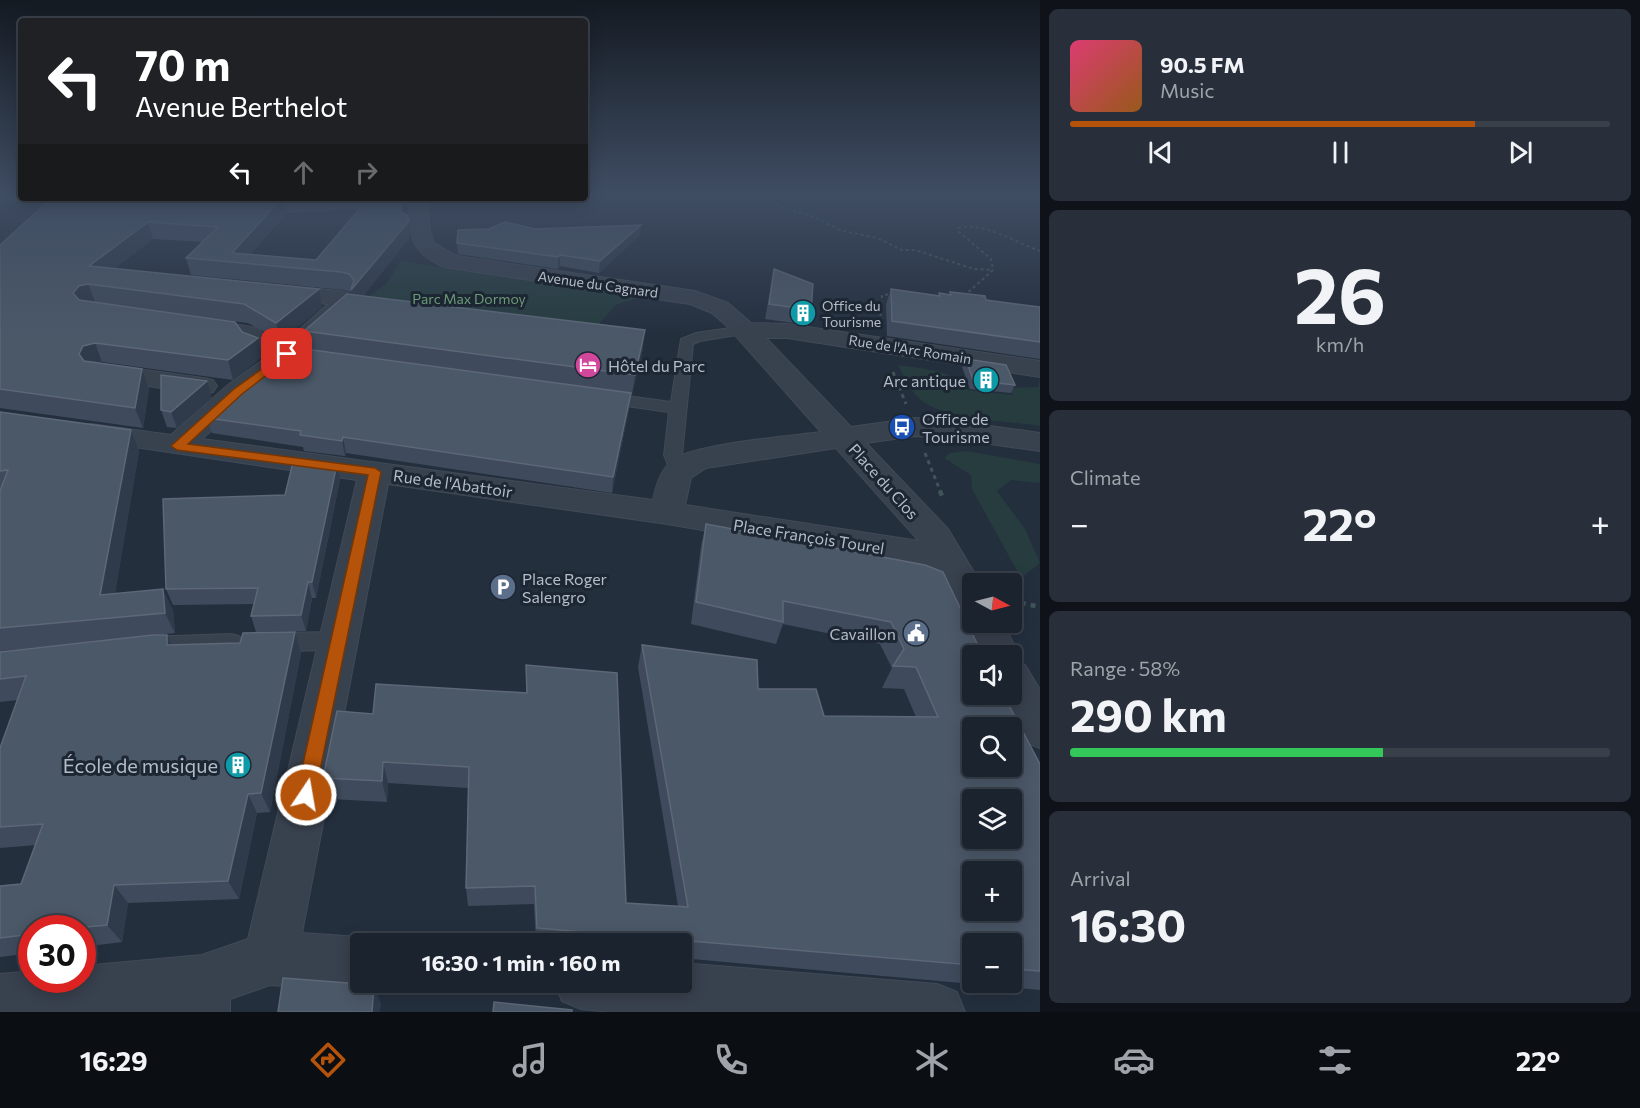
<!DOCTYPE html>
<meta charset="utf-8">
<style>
body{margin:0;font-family:Commissioner,sans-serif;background:#282f3a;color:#f1f3f6;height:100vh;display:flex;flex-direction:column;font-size:22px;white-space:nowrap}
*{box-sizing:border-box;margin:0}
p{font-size:20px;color:#a0a4aa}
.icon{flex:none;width:33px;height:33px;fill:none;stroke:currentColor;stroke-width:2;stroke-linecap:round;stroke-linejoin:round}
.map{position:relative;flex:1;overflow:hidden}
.side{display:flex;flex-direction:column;gap:9px;padding:9px;background:#0f1319;width:600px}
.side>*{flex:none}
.guide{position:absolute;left:18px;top:18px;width:570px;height:183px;border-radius:6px;box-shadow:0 3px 15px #0003,0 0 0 2px #39404a;background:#202124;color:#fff;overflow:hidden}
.needle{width:39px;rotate:97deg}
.buttons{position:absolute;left:962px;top:573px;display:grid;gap:12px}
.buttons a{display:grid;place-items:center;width:60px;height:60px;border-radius:6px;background:#1b232e;box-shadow:0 3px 15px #0003,0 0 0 2px #39404a;font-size:30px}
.speed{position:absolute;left:18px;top:915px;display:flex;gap:12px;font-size:30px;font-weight:700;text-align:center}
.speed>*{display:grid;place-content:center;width:78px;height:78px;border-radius:50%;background:#1b232e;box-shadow:0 3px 15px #0003,0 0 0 2px #39404a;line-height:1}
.speed .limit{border:9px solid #d22;background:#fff;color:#111}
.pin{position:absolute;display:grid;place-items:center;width:51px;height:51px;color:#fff;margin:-26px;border-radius:12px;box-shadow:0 3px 9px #0006}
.me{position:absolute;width:66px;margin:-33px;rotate:12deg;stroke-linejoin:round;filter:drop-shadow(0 0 4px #0008)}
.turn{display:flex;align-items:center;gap:21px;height:126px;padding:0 18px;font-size:27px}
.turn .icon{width:78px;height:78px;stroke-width:2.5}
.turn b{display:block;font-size:42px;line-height:51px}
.lanes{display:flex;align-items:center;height:57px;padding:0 18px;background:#0003;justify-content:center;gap:30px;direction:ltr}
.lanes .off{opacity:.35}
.big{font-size:45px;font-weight:700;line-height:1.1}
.side .tile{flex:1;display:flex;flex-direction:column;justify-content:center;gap:9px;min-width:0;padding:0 21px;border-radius:9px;background:#282f3a}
.side .dial{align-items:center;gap:0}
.dial b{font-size:78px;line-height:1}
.song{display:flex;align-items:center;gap:18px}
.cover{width:72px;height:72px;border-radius:9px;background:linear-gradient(135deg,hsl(340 70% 55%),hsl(30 70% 35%))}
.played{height:6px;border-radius:3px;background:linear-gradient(90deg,#b45309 75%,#39404a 75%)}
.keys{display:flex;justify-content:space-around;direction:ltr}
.heat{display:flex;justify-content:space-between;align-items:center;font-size:33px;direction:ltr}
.charge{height:9px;border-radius:4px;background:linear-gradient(90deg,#34c759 58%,#39404a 0)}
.trip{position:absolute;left:350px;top:933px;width:342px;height:60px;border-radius:6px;background:#1b232e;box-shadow:0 3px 15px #0003,0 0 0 2px #39404a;font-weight:700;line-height:60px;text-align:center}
.tabs{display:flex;height:96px;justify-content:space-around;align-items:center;background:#0b0e12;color:#a0a4aa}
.tabs .icon{width:42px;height:42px}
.tabs .on{color:#b45309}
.tabs b{font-size:27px;color:#f1f3f6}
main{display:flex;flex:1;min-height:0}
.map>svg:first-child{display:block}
.green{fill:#263c3f}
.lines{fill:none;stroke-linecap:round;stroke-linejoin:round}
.service-casing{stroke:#414a57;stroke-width:2}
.minor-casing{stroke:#414a57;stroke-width:2}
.path-far2{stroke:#3f5557;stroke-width:2;stroke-dasharray:3 3;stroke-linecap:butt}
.path-far1{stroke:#3f5557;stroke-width:3;stroke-dasharray:4 4;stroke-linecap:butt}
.path{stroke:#3f5557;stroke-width:4.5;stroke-dasharray:5 5;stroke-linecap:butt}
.service{fill:#38414e;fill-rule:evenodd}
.minor{fill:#38414e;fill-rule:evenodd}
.wall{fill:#3f4b5c;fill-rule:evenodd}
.shaded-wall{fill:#2f3b4b}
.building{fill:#4b5868;stroke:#5c6777;stroke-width:1.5;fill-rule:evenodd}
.route{fill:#b45309;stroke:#753606;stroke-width:1.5}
.labels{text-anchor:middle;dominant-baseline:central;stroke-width:6;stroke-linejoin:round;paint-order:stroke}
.far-street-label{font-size:14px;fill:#b4bcc9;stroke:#1d2633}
.far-park-label{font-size:14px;fill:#6b9a76;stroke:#1d2633}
.far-poi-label{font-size:14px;fill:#b4bcc9;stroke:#1d2633;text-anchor:start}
.poi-label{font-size:16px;fill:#b4bcc9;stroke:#1d2633;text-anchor:start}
.street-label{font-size:16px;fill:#b4bcc9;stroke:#1d2633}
.near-poi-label{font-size:20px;fill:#b4bcc9;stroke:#1d2633;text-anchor:end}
</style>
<main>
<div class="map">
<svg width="1040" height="1012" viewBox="0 0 1040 1012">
<rect width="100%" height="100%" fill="#242f3e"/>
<path class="green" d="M401 261 638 298 616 305 589 335 354 307 386 284Z
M898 365C923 369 953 369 968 390L1012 395V388L1038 387 1040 379V426C1006 421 955 420 925 403 912 395 905 378 898 365Z
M967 451 1040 464V483L1011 480 997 491 1025 529 1040 563 1021 578 972 489 971 475 944 458 950 453Z"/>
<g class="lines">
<defs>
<path id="service" d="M744 326 751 330 749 333 700 341 693 344 682 455 687 469 685 473H671L664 455 669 412 605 403 597 398 605 393 671 402 681 339 696 333Z
M339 632 347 634 351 641 347 648 339 650 272 651 264 649 260 642 264 635 272 633Z
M231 634 239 636 243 643 239 650 231 652 147 655 139 653 135 646 139 639 147 637Z"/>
<path id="minor" d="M409 198H427L430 231 434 243 457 256 695 291 728 303 751 323 787 324 1040 361V377L787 338H766L851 427 915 418 948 420 1040 433V451L948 438 915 436 866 443 948 529 981 584H972V622H1002L1020 656 1017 662 1025 665 1040 690V748L1025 742 999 694H1011V656H980L964 622 968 615 959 612 937 570 667 524 388 484 302 933 360 937 376 944H360V982L379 983 360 991 270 985 230 999V1012H0V974L32 971V980H82V966L202 955 248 939 357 480 81 439 76 433 81 427 91 424 171 435 228 385 268 356 248 349 240 339 187 330 184 325 187 320 196 318 257 328 268 339 283 344 328 304 267 297 263 292 267 287 275 285 340 291 348 293 356 302 296 360 248 397 202 439 653 500C656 485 661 468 674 459 696 444 790 436 821 432L727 326 712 313 690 304 444 267C407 251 411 234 409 198ZM836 448 919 541 685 505 691 478 706 468Z
M102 364 203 378 213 380 217 386 213 392 203 394 93 378 89 372 93 366Z
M681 963 937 984 957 992 965 1012H610L581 1009 562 1001 554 982H681Z"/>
</defs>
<use href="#service" class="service-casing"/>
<use href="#minor" class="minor-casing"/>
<path class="path-far2" d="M774 193V201L783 208 811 216 843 231 877 238 902 250H915L974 269 992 270
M964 296 993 270 991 259 959 232 958 228C986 222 1014 242 1040 251
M880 322 882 295 895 294"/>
<path class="path-far1" d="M893 372 906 404
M925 453 941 493"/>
<path class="path" d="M940 491 942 496
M1011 601 1040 607"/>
<use href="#service" class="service"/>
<use href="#minor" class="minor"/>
</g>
<path class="wall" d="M0 193H21V198H401L402 212 410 237 363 296 643 349 632 394H631L629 409 612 493 346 453 345 456 304 451 303 447 212 433 207 418 308 350 304 331 352 295 351 292 344 290 191 275 186 258 202 242 153 239 115 268 322 307 281 341 248 323 95 302 262 357 233 380 102 362 98 363 142 369 149 389 143 428 0 408V245L52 198 0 202ZM359 209 316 260 250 255 287 213Z
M535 229 640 235 599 273 560 266 558 269 458 254 457 243Z
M774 269 811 310 807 325 765 319Z
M891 289 938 296 939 293 949 295 950 292 986 300 1040 307V359L887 336 886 304Z
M966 359 1015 385 1011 393 970 389 962 367Z
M212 398 177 428 167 427 161 410Z
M0 412 131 430 139 451 115 593 173 610 175 633 156 635H167L171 645 240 643 295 632 301 653 270 812 257 813 239 899 128 903 122 942 82 947V928H32V953L0 957V886L21 884 36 845 0 848V748L17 700 0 702V652L130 638 0 651Z
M337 464 340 480 316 598H312L306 631 256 632 251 616 254 604 173 605 166 589 285 495Z
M706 524 972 656 1040 764V990L681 958V944H536L534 904 468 906 466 888 468 788 388 783 387 802 330 799 323 778 373 714 526 693V665L626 903 678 906 638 667 642 645 758 689 824 716 916 717 904 689 882 688 892 668 880 644 783 624 776 644 691 624 701 546ZM972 944H1011V982H972Z"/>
<path class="shaded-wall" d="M282 198H284L287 213 243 263 232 253Z
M409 221 410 237 354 308 351 290Z
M148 222 153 239 96 283 89 266Z
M641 225 640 235 599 273 600 261Z
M560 255V266L558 269V257Z
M88 284 95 302 81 311 73 293 79 286Z
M319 289 322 307 281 341 276 323Z
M645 330 643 349 632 394 635 375Z
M258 338 262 357 233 380 228 360Z
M95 343 102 362 91 365 87 373 79 354 83 346Z
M142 369 149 389 143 428 135 408Z
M207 381 212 398 177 428 171 412Z
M631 393 629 409 612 493 613 477Z
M131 430 139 451 111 616 100 595Z
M343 437 346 453 345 456 342 441Z
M337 464 340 480 316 598 312 582Z
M308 582 312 598 306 631 301 615Z
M163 589 173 610 175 633 165 613Z
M295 632 301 653 270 812 261 793Z
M167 635 176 656 167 645Z
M383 762 388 783 387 802 382 781Z
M248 794 257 813 239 899 228 881Z
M114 885 128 903 122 942 107 925Z
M374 985 381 1004 380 1012H372Z"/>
<path class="building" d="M52 198H282L232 253 316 260 369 198H400V212L407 215 409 221 351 290 354 280 349 274 341 272 186 258 218 227 148 222 89 266 319 289 276 323 244 304 88 284 79 286 73 293 79 300 235 322 242 332 258 338 228 360 95 343 83 346 79 354 84 361 142 369 135 408 0 389V245Z
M505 222 535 229 641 225 600 261 560 255 558 257 457 243 458 230 489 229Z
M774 269 813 284 811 310 769 304Z
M891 289 940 296 939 293 951 295 950 292 985 296 986 300 1040 307V342L892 321Z
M347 294 554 319 645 330 635 375 304 331Z
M290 347 631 393 613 477 343 437 342 441 300 435 301 431 207 418Z
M966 359 1006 365 1015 385 973 380Z
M161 375 207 381 171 412 161 410Z
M0 412 131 430 100 595 163 589 165 613 0 628V491L8 470 0 471Z
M294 458 337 464 312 582H308L301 615 251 616 258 588 166 589 163 499 285 495Z
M706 524 925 565 943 572 983 656H972V694H1003L1040 764V971L1011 969V944H972V965L537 928 535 886 466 888 469 767 383 762 382 781 323 778 337 711 373 714 376 684 527 693 526 665 617 673 626 903 688 907 642 645 757 660 758 689H816L824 716 938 717 916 667 893 666 904 649 891 622 783 601V622L696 602ZM972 728H1011V766H972ZM972 800H1011V838H972ZM972 872H1011V910H972Z
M295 632 261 793 248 794 228 881 114 885 107 925 76 928H32V934L0 938V886L21 884 43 824 0 827V748L26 676 0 679V652L153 635H167V645L240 643 243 633Z
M283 978 374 985 372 1012H278Z
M494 1002 572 1010V1012H493Z"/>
<linearGradient id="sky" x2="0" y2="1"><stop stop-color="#141a22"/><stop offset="0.58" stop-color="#3f4d63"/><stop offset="1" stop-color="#3f4d63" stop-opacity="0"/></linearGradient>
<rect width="1040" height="335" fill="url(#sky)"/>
<path class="route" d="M287 351 292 354 291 356 242 394 188 444 375 468 381 472 315 795 313 801 306 804 299 801 296 795 368 475 177 450 171 446 234 389Z"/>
<defs>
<symbol id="building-disc" viewBox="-11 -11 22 22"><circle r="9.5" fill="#0f9aa8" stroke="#1d2633"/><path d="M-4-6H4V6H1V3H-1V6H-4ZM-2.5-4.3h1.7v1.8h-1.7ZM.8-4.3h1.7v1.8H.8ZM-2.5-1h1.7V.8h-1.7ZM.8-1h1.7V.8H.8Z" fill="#fff"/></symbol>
<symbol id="hotel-disc" viewBox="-11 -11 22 22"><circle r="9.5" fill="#d1479c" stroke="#1d2633"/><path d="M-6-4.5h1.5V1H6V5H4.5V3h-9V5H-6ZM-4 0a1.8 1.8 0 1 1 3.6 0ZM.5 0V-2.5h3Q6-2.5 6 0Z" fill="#fff"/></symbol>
<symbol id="bus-disc" viewBox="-11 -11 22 22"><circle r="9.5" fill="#1a4fb4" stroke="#1d2633"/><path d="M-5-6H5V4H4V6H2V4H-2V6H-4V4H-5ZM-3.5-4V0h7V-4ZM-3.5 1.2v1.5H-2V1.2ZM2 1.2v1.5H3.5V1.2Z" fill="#fff"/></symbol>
<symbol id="parking-disc" viewBox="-11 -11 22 22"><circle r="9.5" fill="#5c6f8a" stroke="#1d2633"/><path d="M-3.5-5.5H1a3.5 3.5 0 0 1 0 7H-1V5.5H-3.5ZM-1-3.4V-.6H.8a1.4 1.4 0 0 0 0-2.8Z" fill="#fff"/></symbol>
<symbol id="civic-disc" viewBox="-11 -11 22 22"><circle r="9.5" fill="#5c6f8a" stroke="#1d2633"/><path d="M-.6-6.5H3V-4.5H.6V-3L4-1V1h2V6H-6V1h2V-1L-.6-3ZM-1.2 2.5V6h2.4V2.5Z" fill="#fff"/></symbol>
</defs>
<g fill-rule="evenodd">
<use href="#building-disc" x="788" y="298" width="30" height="30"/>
<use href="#hotel-disc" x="573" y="350" width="30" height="30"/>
<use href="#building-disc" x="971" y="365" width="30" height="30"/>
<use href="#bus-disc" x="887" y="412" width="30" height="30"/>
<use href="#parking-disc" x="488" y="572" width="30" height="30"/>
<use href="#civic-disc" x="901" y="618" width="30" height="30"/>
<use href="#building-disc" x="223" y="750" width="30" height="30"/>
</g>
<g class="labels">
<g class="far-street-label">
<text transform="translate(598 284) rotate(8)">Avenue du Cagnard</text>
<text transform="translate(910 349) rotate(9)">Rue de l'Arc Romain</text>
</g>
<g class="far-park-label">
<text x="469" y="298">Parc Max Dormoy</text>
</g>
<g class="far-poi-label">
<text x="822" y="305">Office du<tspan x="822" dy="16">Tourisme</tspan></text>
</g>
<g class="poi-label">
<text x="608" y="365">Hôtel du Parc</text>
<text x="966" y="380" text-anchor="end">Arc antique</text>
<text x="922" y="418">Office de<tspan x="922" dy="18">Tourisme</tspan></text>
<text x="522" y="578">Place Roger<tspan x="522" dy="18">Salengro</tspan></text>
<text x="896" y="633" text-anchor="end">Cavaillon</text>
</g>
<g class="street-label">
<text transform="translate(884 481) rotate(48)">Place du Clos</text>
<text transform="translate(453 483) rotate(8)">Rue de l'Abattoir</text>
<text transform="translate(809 536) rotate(9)">Place François Tourel</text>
</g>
<g class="near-poi-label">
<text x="218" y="765">École de musique</text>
</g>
</g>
</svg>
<div class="buttons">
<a><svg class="needle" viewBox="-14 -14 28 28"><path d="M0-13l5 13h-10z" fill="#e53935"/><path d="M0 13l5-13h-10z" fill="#a0a4aa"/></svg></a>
<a><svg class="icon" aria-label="sound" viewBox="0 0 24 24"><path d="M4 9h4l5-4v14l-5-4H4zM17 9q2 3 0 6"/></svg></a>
<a><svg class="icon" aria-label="search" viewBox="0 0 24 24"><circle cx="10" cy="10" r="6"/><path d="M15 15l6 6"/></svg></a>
<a><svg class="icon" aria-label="layers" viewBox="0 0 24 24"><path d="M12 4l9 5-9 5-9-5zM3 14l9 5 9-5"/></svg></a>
<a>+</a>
<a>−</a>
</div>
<div class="speed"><div class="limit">30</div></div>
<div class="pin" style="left:287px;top:354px;background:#d93025"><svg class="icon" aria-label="arrive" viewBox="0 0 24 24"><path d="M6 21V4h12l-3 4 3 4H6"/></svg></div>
<svg class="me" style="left:306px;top:795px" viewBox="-20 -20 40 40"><circle r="17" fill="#b45309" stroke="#fff" stroke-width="3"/><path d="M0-11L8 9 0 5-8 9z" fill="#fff"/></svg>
<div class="trip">16:30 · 1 min · 160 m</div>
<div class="guide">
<div class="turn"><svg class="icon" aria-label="left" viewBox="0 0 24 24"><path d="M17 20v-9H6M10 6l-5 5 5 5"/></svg><div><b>70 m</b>Avenue Berthelot</div></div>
<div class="lanes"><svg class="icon" aria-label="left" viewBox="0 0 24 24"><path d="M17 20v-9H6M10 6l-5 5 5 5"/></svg><svg class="icon off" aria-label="ahead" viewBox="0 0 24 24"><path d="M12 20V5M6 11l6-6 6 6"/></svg><svg class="icon off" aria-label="right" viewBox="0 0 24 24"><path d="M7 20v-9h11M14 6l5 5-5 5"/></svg></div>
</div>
</div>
<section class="side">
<div class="tile">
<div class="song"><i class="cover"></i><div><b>90.5 FM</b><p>Music</p></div></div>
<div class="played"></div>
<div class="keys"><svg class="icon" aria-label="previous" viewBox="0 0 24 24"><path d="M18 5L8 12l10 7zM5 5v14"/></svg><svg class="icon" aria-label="pause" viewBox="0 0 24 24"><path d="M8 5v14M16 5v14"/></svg><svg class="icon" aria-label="next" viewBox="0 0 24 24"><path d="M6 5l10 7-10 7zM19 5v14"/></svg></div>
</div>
<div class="tile dial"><b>26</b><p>km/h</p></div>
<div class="tile"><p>Climate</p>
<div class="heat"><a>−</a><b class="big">22°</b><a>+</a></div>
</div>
<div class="tile"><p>Range · 58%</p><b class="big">290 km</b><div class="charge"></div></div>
<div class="tile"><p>Arrival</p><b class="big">16:30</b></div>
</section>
</main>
<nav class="tabs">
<b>16:29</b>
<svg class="icon on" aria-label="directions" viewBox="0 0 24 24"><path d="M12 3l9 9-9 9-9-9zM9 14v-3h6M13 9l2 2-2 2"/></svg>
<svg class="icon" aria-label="music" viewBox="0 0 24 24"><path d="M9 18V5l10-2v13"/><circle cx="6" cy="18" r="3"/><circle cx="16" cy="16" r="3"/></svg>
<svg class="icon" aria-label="phone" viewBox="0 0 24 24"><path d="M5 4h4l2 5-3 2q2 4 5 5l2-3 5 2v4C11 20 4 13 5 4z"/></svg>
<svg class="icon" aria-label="climate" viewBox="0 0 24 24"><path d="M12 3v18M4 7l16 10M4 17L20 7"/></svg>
<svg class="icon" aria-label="car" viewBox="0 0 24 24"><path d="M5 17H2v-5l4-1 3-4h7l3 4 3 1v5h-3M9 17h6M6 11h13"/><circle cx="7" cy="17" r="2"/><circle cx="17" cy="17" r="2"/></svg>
<svg class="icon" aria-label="filters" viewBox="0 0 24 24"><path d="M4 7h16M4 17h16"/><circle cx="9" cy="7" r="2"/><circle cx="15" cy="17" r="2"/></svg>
<b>22°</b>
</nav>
